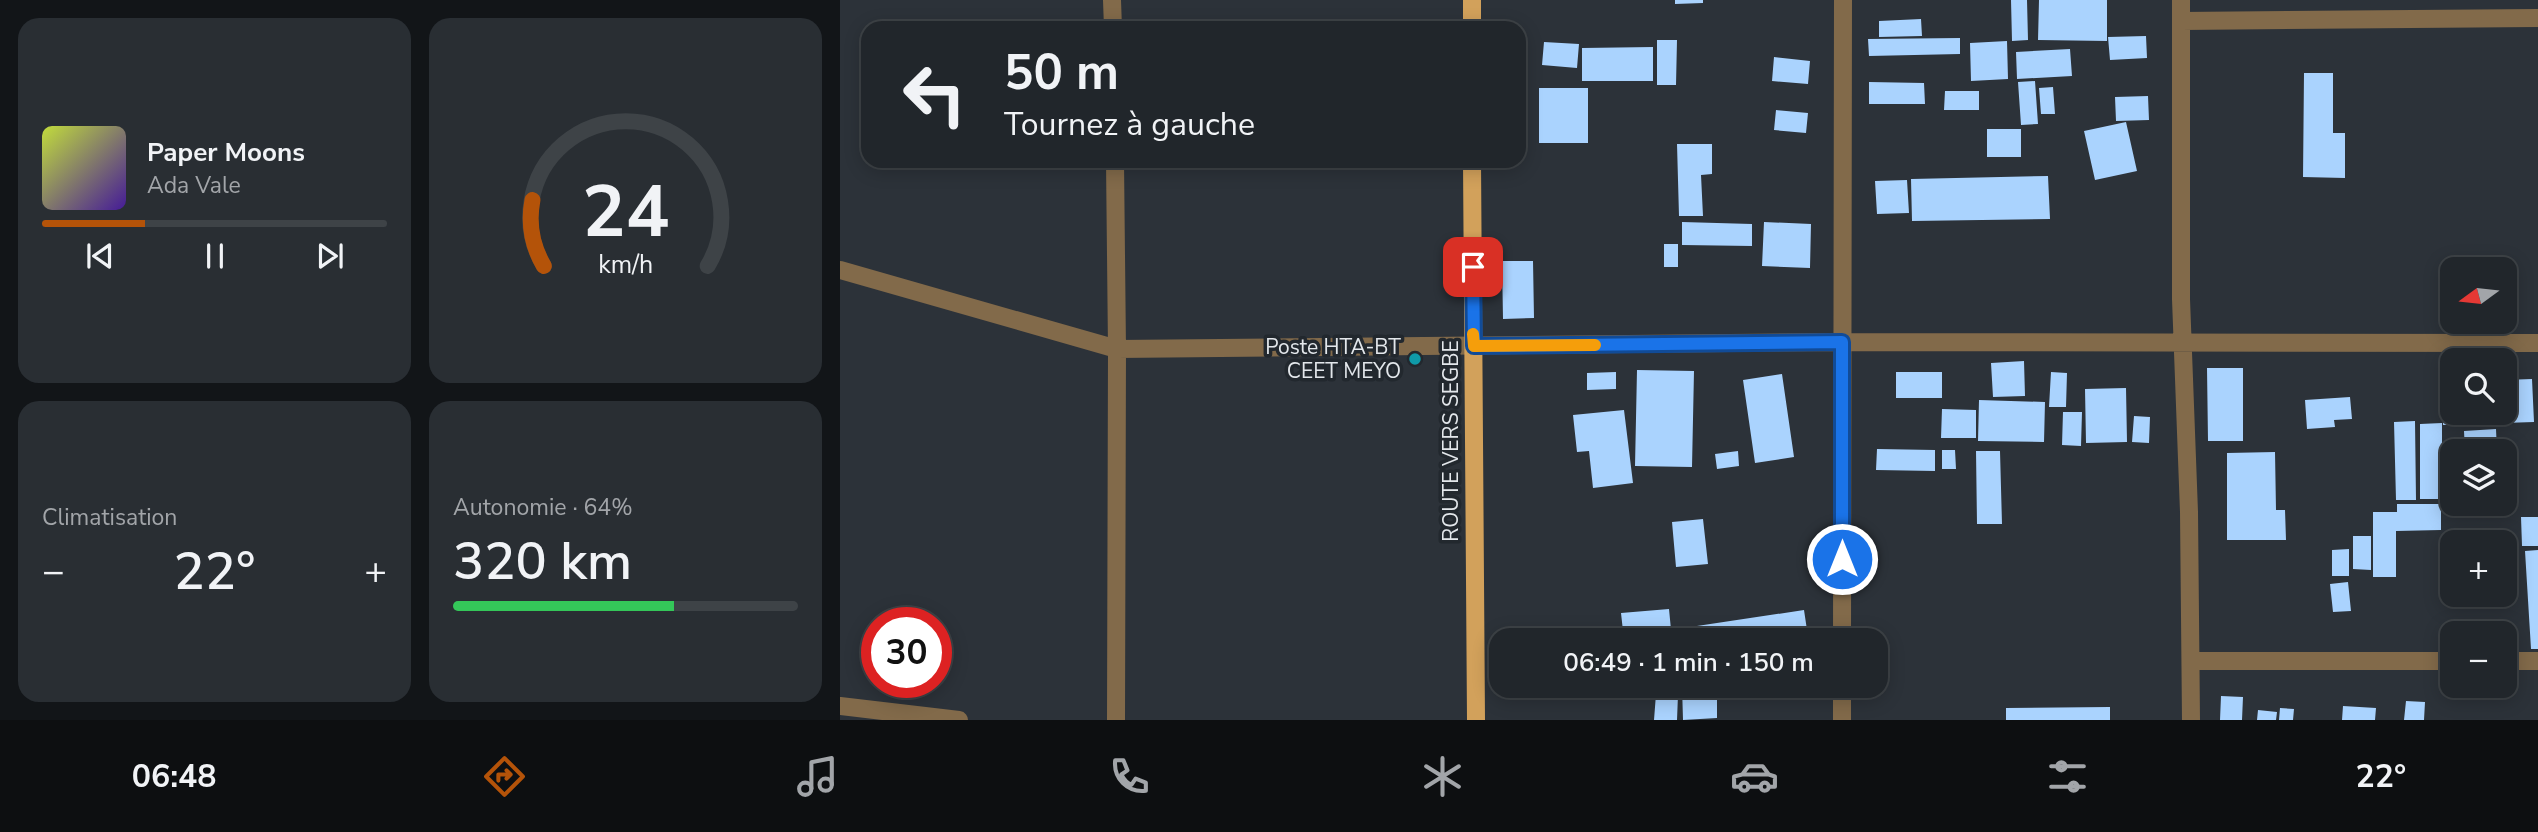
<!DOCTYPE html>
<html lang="fr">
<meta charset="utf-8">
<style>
body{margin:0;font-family:"Nunito Sans",sans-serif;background:#292e33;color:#f1f3f6;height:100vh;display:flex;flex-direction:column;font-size:26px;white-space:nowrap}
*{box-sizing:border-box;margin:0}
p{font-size:23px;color:#a2a5a9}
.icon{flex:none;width:38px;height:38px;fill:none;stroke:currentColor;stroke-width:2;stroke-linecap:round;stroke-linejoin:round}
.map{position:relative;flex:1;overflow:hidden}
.details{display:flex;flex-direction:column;gap:18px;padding:18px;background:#121518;width:840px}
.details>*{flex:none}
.banner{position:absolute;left:21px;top:21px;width:665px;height:147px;border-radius:21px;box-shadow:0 4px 18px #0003,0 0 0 2px #3e4347;background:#21262b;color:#f1f3f6;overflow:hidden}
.needle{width:46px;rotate:255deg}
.fabs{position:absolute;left:1600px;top:257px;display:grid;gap:14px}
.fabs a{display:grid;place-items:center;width:77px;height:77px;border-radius:14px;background:#21262b;box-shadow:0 4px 18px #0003,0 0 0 2px #3e4347;font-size:35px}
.speed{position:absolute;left:21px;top:607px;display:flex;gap:14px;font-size:35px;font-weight:700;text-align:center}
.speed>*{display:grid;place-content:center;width:91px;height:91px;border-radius:50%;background:#21262b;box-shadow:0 4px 18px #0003,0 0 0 2px #3e4347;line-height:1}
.speed .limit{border:10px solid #d22;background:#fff;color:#111}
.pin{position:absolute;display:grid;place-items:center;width:60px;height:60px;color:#fff;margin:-30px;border-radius:14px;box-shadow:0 4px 10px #0006}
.me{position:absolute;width:77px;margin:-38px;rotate:0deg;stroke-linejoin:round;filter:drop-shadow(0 0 5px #0008)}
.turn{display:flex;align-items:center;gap:24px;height:147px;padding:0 28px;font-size:32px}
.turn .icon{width:91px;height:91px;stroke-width:2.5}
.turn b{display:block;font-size:49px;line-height:60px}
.big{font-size:52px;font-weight:600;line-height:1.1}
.details .tile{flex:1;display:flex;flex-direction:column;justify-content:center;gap:10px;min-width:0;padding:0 24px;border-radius:21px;background:#292e33}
.details .dial{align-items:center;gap:0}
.dial svg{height:182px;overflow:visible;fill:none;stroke:#3e4347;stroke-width:7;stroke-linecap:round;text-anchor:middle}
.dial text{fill:#f1f3f6;stroke:none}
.song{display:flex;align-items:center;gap:21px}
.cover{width:84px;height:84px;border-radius:10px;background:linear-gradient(135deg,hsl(70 70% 55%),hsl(260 70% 35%))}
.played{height:7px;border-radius:4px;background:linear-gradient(90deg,#b45309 30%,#3e4347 30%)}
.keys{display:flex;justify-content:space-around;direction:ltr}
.heat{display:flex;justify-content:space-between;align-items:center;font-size:38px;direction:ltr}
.charge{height:10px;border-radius:5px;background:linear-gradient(90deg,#34c759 64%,#3e4347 0)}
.details .tiles{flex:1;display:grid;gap:18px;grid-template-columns:repeat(2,1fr)}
.trip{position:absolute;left:649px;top:628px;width:399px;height:70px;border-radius:21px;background:#21262b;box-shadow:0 4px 18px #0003,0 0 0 2px #3e4347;font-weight:600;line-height:70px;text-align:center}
.tab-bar{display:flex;height:112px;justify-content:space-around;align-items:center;background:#0d0f11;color:#a2a5a9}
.tab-bar .icon{width:49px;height:49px}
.tab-bar .active{color:#b45309}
.tab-bar b{font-size:32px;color:#f1f3f6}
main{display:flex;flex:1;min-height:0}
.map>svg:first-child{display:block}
.building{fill:#aad3fe}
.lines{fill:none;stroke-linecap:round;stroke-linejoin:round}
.minor{stroke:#826a4a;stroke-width:18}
.major{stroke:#d2a15b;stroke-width:18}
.route-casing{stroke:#114b97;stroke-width:18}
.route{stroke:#1a73e8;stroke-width:12}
.slow{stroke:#f59e0b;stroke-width:12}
.culture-dot{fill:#0f9aa8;stroke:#22282e;stroke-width:2.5}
.labels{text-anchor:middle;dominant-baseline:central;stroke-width:7;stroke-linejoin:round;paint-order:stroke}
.poi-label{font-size:21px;fill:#e3e7eb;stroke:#22282e;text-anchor:end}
.street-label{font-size:21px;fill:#e3e7eb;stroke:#22282e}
</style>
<main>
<section class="details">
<div class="tiles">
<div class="tile">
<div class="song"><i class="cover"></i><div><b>Paper Moons</b><p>Ada Vale</p></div></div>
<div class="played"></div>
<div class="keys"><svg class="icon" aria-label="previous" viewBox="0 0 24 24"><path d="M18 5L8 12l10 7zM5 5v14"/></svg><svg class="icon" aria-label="pause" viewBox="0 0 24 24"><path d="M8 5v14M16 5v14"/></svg><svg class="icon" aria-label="next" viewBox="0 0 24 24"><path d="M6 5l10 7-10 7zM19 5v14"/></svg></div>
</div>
<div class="tile dial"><svg viewBox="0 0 100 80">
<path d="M14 69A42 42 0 1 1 86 69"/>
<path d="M14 69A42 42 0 0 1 9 40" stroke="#b45309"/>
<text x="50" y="56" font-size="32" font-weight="700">24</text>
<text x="50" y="72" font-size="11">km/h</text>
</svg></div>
<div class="tile"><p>Climatisation</p>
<div class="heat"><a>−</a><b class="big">22°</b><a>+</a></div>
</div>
<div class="tile"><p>Autonomie · 64%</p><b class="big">320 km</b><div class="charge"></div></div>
</div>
</section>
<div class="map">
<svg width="1698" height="720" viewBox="0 0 1698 720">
<rect width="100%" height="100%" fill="#2c3239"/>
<path class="building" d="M835 0H863V3L835 4Z
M1171 0H1187L1188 40 1172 41Z
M1199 0H1267V41L1198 40Z
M1081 19 1082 36 1039 37V21Z
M1306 36 1307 58 1270 60 1268 37Z
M1120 38V54L1029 56 1028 39Z
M817 40H837L836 85H817Z
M1167 41 1168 79 1131 81 1130 43Z
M704 42 739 44 737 68 702 65Z
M813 47V81H742V48Z
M1230 49 1232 76 1177 79 1176 52Z
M934 57 970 61 968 84 932 81Z
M1464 73H1493V133H1505V178L1463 177Z
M1195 81 1198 124 1181 125 1178 82Z
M1029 82 1084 83 1085 104H1029Z
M1213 87 1215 114H1201L1199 88Z
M699 88H748V143H699Z
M1105 91H1139V110H1104Z
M1308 96 1309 120 1276 121 1275 97Z
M936 110 968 113 966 133 934 130Z
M1286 122 1297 171 1255 180 1244 131Z
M1147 129H1181V157H1147Z
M837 144H872V174L861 175 863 216H839Z
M1208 176 1210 219 1072 221 1071 179Z
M1067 180 1069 213 1037 214 1035 181Z
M842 222 912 224V246L842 245Z
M924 222 971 224 970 268 922 266Z
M824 244H838V267H824Z
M662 261H693L694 318 663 319Z
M1184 361 1185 396 1153 397 1151 363Z
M1367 368H1403V441H1368Z
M797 370 854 371 852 467 795 466Z
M776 372V389L747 390V373Z
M1056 372H1102V398H1056Z
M1211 372 1227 373 1226 407H1209Z
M942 374 954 457 915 463 903 380Z
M1692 379 1694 422 1603 425 1602 382H1612V413H1664V380Z
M1286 388 1287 442 1246 443 1245 389Z
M1510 397 1512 419 1494 420 1495 427 1467 429 1465 400Z
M1139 400 1205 402 1204 442 1138 441Z
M1102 409 1136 410V438H1101Z
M784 410 793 483 753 488 749 451 737 452 733 415Z
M1223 412H1242L1241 446 1222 445Z
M1294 416 1310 417 1309 443 1292 442Z
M1575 421 1576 500H1556L1554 422Z
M1602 423V499H1580V424Z
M1656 429 1657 452H1625L1624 431Z
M1037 449 1095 450V471L1036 470Z
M1102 450H1115L1116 469H1102Z
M898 451 899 466 877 469 875 454Z
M1136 451H1160L1162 524H1137Z
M1435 452 1436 510H1445L1446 540H1387V453Z
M1557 504H1601V530L1556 531V577H1533V512H1557Z
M1681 517H1698V546H1682Z
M863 519 868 564 836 567 832 522Z
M1513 536H1531V570L1513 569Z
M1509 549V576H1492V550Z
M1698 550V649H1691L1685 551Z
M1508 582 1511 611 1493 612 1490 584Z
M829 609 832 640H784L781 613Z
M964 610 967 630 896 640H838L837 629Z
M842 686H863V690H877V718L843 720Z
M816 694 838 695 837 720H814Z
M1381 696 1403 697 1402 720H1380Z
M1566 701 1585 702 1584 720H1564Z
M1503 706 1536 708 1535 720H1502Z
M1270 707V720H1166V708Z
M1440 708 1454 709 1453 720H1439Z
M1418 710 1437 712 1436 720H1417Z"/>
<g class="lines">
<path class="minor" d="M272 0 273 28
M1341 0V299L1349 512 1351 720
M1341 21 1698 18
M275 161 277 349 276 720
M0 270 277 349 1002 342 1698 343
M1002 640 1003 0
M1352 661H1612
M1664 661H1698
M0 706 119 720
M1002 720V686"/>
<path class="major" d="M632 0V28
M632 161 636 720"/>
</g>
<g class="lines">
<defs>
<path id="route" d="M633 267 634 346 1002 342V559"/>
</defs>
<use href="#route" class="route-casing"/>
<use href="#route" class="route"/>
<path class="slow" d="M633 334 634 346 755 345"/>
</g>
<circle class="culture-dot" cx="575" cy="359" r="7"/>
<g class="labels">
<g class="poi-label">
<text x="561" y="347">Poste HTA-BT<tspan x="561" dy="24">CEET MEYO</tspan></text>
</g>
<g class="street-label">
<text transform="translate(611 441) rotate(-90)">ROUTE VERS SEGBE</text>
</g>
</g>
</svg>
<div class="fabs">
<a><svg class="needle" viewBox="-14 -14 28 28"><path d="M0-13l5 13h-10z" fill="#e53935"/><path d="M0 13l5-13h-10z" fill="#a2a5a9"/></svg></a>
<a><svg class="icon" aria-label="search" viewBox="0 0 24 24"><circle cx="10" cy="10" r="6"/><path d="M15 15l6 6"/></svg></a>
<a><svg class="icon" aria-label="layers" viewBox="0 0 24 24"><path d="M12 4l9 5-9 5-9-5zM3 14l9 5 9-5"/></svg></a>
<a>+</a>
<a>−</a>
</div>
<div class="speed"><div class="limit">30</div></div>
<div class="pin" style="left:633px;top:267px;background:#d93025"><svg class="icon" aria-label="arrive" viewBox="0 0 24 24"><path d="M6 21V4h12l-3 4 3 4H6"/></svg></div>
<svg class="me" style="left:1002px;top:559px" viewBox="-20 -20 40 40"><circle r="17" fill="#1a73e8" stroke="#fff" stroke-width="3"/><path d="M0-11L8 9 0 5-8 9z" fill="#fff"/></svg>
<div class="trip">06:49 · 1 min · 150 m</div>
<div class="banner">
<div class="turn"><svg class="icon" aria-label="left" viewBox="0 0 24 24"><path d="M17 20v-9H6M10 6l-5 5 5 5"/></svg><div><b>50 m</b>Tournez à gauche</div></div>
</div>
</div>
</main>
<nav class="tab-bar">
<b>06:48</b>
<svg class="icon active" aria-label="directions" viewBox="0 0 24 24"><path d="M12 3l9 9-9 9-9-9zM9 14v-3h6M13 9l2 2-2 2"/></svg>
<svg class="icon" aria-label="music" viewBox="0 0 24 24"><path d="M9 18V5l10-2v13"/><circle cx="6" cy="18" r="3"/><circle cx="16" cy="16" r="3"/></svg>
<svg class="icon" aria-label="phone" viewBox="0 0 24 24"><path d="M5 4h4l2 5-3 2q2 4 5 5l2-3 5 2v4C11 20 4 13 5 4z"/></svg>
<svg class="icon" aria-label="climate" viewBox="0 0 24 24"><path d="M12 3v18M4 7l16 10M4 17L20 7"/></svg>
<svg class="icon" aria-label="car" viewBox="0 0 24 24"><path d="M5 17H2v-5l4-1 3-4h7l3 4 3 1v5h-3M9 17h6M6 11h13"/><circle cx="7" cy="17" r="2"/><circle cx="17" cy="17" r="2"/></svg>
<svg class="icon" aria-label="filters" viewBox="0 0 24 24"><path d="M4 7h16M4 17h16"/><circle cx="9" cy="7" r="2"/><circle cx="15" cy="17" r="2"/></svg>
<b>22°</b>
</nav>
